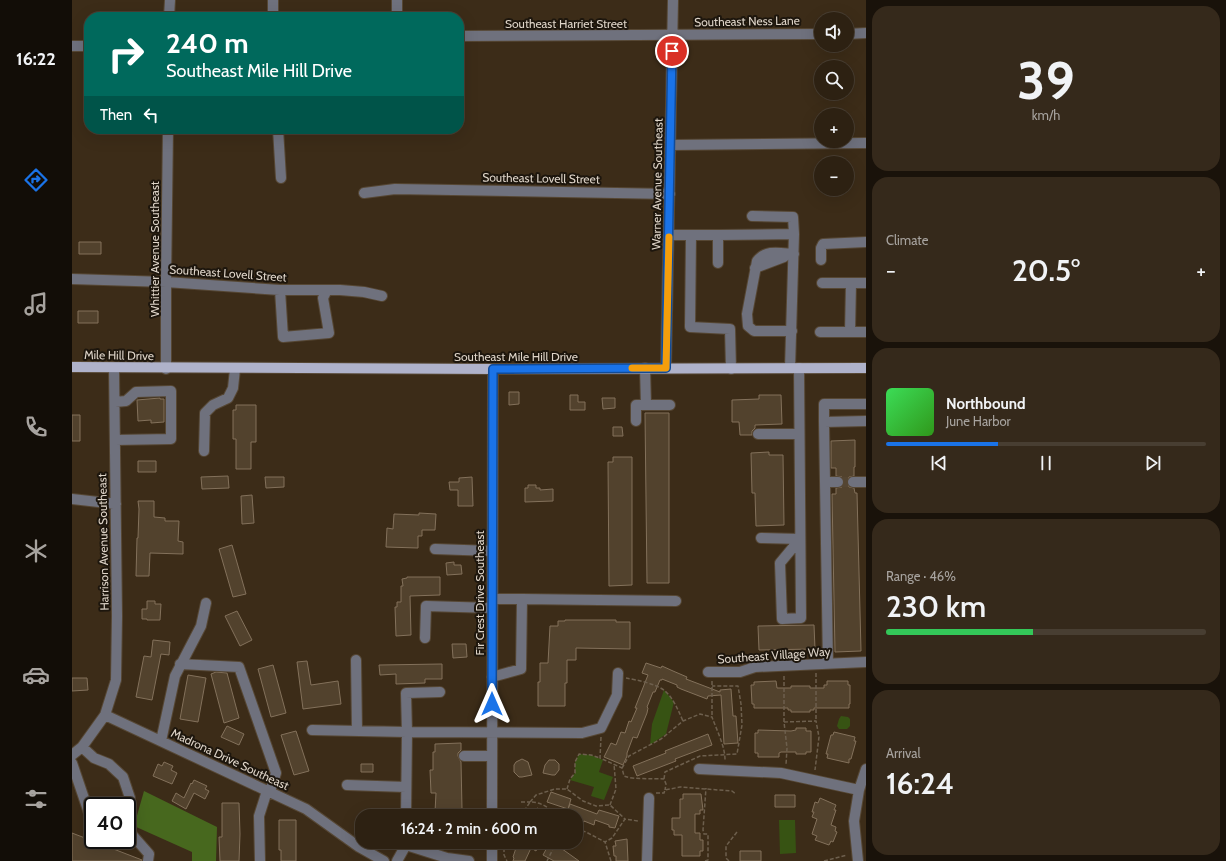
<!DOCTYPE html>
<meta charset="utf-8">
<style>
body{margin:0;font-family:Cabin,sans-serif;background:#35291b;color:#f1f3f6;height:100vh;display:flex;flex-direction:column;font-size:15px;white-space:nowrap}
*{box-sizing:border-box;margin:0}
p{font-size:13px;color:#a7a39f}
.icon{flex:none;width:22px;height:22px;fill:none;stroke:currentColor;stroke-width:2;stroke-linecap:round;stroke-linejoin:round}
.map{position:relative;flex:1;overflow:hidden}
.details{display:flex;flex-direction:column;gap:6px;padding:6px;background:#19120a;width:360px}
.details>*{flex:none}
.top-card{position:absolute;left:12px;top:12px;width:380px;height:122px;border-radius:16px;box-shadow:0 4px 16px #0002,0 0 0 1px #483e32;background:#00695c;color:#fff;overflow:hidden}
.controls{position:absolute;left:742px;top:12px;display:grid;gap:8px}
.controls a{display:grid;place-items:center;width:40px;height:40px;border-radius:50%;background:#2d2112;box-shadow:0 4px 16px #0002,0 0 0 1px #483e32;font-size:20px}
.speed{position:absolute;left:12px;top:797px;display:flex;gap:8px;font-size:20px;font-weight:700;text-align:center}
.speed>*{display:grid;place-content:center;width:52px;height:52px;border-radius:50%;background:#2d2112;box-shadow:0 4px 16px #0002,0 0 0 1px #483e32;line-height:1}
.speed .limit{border:2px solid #111;border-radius:6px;background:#fff;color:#111}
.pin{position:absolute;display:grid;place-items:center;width:34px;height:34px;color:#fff;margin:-17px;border:2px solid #fff;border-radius:50%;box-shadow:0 1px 4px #0007}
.me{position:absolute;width:44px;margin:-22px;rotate:0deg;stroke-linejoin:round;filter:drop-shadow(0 0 3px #0008)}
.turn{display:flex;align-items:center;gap:14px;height:84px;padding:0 16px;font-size:18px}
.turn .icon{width:52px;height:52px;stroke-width:2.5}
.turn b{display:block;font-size:28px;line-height:34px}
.then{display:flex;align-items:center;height:38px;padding:0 16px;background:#0003;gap:8px;font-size:15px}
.big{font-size:30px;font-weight:600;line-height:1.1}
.details .card{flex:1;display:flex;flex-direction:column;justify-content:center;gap:6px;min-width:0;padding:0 14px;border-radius:16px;background:#35291b}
.details .dial{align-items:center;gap:0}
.dial b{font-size:52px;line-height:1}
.song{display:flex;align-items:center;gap:12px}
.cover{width:48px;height:48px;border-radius:6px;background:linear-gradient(135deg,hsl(130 70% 55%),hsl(110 70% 35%))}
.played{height:4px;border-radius:2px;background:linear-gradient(90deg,#1a73e8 35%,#483e32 35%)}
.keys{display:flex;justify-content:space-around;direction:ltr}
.heat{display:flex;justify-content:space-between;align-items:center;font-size:22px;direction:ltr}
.charge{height:6px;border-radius:3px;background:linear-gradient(90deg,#34c759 46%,#483e32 0)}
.trip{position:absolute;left:283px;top:809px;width:228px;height:40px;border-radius:16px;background:#2d2112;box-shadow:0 4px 16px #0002,0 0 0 1px #483e32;font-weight:600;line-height:40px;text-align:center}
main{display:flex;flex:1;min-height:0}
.menu{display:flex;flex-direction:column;width:72px;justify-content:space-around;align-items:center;background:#120d07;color:#a7a39f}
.menu .icon{width:28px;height:28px}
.menu .selected{color:#1a73e8}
.menu b{font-size:18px;color:#f1f3f6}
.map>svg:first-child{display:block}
.green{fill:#375313}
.forest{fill:#47681e}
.building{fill:#52422d;stroke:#83715b}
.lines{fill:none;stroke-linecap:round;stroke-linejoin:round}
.minor-tunnel{stroke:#544532;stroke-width:10;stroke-dasharray:10 5;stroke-linecap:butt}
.minor-casing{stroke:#564734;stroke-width:12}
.major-casing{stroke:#564734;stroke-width:12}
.path{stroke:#6d5f4d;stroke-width:1.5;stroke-dasharray:4 2;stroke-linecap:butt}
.minor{stroke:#6f717d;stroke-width:10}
.major{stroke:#afb2ca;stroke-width:10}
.route-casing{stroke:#114b97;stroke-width:10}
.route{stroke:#1a73e8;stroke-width:7}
.slow{stroke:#f59e0b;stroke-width:7}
.labels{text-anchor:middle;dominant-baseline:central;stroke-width:4;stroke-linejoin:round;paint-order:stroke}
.street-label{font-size:12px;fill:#ded4c8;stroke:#1d160d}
</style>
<main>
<nav class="menu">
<b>16:22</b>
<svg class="icon selected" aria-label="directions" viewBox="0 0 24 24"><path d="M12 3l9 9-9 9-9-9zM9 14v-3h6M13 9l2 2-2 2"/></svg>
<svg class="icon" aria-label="music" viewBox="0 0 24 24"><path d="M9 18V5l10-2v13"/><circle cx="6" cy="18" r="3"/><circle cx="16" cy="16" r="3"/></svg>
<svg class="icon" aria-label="phone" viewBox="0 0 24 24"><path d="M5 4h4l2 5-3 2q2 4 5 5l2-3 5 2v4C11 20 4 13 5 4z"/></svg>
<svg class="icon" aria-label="climate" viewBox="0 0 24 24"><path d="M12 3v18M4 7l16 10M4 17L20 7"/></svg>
<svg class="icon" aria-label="car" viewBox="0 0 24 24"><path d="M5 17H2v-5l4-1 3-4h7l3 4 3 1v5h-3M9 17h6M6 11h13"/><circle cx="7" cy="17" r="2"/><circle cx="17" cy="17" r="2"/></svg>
<svg class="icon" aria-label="filters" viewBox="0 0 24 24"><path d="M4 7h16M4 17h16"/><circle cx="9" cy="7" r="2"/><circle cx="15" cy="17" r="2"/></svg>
</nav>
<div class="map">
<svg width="794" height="861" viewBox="0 0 794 861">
<rect width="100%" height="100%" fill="#3c2c18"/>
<path class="green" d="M592 690 602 702 594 734 578 745 580 724Z
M769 716 776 717 778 719V726L775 729H767L765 726 767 719Z
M507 754 519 755 531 760 527 772 541 777 532 800 519 796 522 787 498 780 503 773V762Z
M707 820H723L724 853 708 854Z"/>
<path class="forest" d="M72 791 145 827 144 861H120V852L62 826Z"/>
<path class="building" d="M7 242H29V254H7Z
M6 311H26V323H6Z
M437 392H447V404L437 405Z
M498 395H506V402H513V410H498Z
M687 395H709L710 424 683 425V428L680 431V435H668L667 422H660V400L687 399Z
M88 398V399H92V422L79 423V420L66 421 65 400Z
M530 398H543V408L531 409Z
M164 405H184V442H179V469H164V439H161V410H164Z
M573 413H597V583H575Z
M0 415H8V441H0Z
M541 427H550L551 436H541Z
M783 440V467H782V476L777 477 775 482 777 487 782 488 783 493H785L789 651 763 652 760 494H764V488L770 487 772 482 770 477 764 476V468H759V441Z
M697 452V455H711L712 525 684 526 683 493H680L679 453Z
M541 457H560V585L537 586 536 462H541Z
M66 461H84V472H66Z
M156 476 157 488 130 489 129 477Z
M193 477H212V487L194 488Z
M400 477 401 506H386V490H378L377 482H387V478Z
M456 485H464V488H468V490L481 489V501L453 502V488H456Z
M180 495 182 523 170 524 169 496Z
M66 501H82V517L93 518V521H107L106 541 111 542V554L78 553 77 576H64L65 538H66L67 509Z
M347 513 364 514 363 530H350V536H346V548L314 547 315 528 321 529 322 514 347 515Z
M160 545 174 594 161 597 147 549Z
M382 562V565H389L390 574 375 575 374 563Z
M335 577H368V595L338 596 339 635 324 636 323 607H325V602H329V586H331L330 579 335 578Z
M75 601H83V604H89L88 620H75V619H70V609H75Z
M165 611 180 640 168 646 153 616Z
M493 620H544V622H558V649L504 648V660H495V683H493V706H466V682H468V663H476L478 626H486V621H493Z
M742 625 743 649 687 650 686 626Z
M81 640 98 642 97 655 89 654 80 700 64 697 72 656 79 657Z
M380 644H394L395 657 381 658Z
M235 661 239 685 266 681 269 704 231 709 225 662Z
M574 663 589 668 590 666 601 671 615 677 614 679 648 692V690L659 689 661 716H664L666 743 652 744 649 695 636 696 635 699 609 689 605 687V685L590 679V680H588L583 692H581L575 707 576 708 575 713 565 738 561 737 555 753V756L551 765 532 757 539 743 544 745 549 732 553 733 557 721 559 722 565 708H563L576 675 570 673Z
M370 664V679H353V683L324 684V674L308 675 307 665Z
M201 665 214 713 199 717 186 669Z
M144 672 155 673 167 718 152 723 139 674Z
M116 675 134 678 126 722 108 719Z
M0 678H15L16 690 0 691Z
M704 681 705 688H719V686H738V688H752V685H755V681H776V685H778V704H777V708H742V710H738V712H719V710H716V708H682V704H680L679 685H682V682Z
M155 726 172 734 167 745 149 737Z
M724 728H734V731H739V752H734V754H724V752H709L707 753V757H686V753H683V733H686V730L719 731 724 730Z
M224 731 237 771 222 775 209 735Z
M762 732 783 737 782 741H784L779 759H777V763L755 758 756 754H754L759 735H761Z
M636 734 640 745 603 759 604 761 565 776 561 766 594 753 593 751Z
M389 743V750L386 753V756L389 762 390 809H391V816H365V812H363L364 793H359L358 770H361V752H363V744Z
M450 759 456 762 460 775 450 777H447L442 772V765L444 762Z
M477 760H483L487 764V770L483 775H480L471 773 473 765Z
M92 762 101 766 99 770 105 773 100 784 81 776 86 764 90 766Z
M289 764H301V772H289Z
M122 780 135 786 133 789 137 791 133 799 122 793 114 809 100 801 104 793 112 798 119 783 120 784Z
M479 792 499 799 496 809 498 804 525 814 527 810 547 816 543 828 537 827V825L523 820 522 825 512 821V822L504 820V816L493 814 496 809 475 802Z
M611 794H629L631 810H628V814H623V833H628V840H631V851H628V856H610V835H602V830H600V818H608V799H611Z
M703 795H723V807H703Z
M748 798 764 805 762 810H764L759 825 764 827 763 831 765 832 761 842 759 841 757 845 743 840 745 836 740 834 745 819 740 817 742 812H740L743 802 746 803Z
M150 803H167L168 834 167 861H148L147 837H150Z
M465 808 485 816H463Z
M207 820H224V861H209V850H207Z
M0 833 70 860V861H0Z
M555 839 556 861H544V856H542L541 846H544L543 841Z
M446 842H468L464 851 459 848 453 861H441L442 858 441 857Z
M478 842 486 846 507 861H482L471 855Z
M668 851H689V861H668Z"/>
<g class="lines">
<path class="minor-tunnel" d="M766 482H781"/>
<defs>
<path id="minor" d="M325 0V17
M97 17 98 0
M201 17V0
M775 34 794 33
M387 36 749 34
M0 46H17
M206 129 209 178
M599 145 794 143
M292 193 323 189 598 194
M680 216 721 217 722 234
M597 235H619L618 327 658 329 659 369
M619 235H646V263
M646 235 722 234 718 368
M749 260V248L751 244 794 242
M683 268 712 257 713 254
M0 279 94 282 208 290H268L292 292 310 296
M750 283H779L778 332
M779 283H794
M208 290 211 337 257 333 251 298 255 290
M720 331H682L676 326 675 314 685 261C694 249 708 253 722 254
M748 332H794
M573 368 574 405H598
M594 368 601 0
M727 368 729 618 710 619 708 563 728 539
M94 369V282L96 129
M43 402 54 401 64 392 99 391V439L43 440
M794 404H752V422L794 421
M564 421V405H574
M752 422 753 482H766
M686 434H727
M132 451 133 413 141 405 156 398 161 388 163 369
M753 482 756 664
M781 482H794
M0 499 44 504
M689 538 728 539
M363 549 420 551
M420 599H450
M353 638 354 606 420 608
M284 660 285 731
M108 664 167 667 204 773 198 792
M636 672H668L683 667 794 662
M420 677 449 669 450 599 604 601
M368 692 334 693 335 732 510 733 529 728 545 695 546 673
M33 715 234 809 287 847 312 861
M240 730 335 732 334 816
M89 741 103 676 129 626 134 603
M10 747 22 758 37 764 51 777 58 798 55 808
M0 755 10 747 33 715 44 680 45 616 42 368
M392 756H420
M0 763 17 813 21 814
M627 769 709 773 787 790
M275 785 334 787
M420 816 421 369
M55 829 77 854 76 861
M334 842V845L375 858 397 861
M420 842V861
M188 861 187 816 195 791
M325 861 334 845
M575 861 577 798
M786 861 782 821 787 790 794 769"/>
<path id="major" d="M0 367 421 369 794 368"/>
</defs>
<use href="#minor" class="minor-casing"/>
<use href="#major" class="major-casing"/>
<path class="path" d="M744 673V721
M712 676V722L715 748 714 765
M554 678C565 680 585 684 593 691 602 699 606 710 611 721
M640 681V717
M712 722 744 721 747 737 743 770
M529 737 528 758 550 768 552 776C562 780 580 778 592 779L594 784 593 790
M550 768 557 756 589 739 611 721 628 714 640 717C645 731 653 746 653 760
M592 779 593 772 628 756 665 754 670 725 669 704 666 686H640
M495 789 498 779 503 773V762L507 754 519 755 528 758
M584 793H592L593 790 608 787 660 791 664 794
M449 802H458
M538 805 544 789 542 764
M449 816 458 802
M483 816C478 807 468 802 458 802L464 795 483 789H495L511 801 524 806 538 805 553 819
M504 829 514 832 533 842
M432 842V855L435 861
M475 861 483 845V842
M539 861 533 842 540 838 553 819 566 821
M633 861 636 860V834H632L631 830 634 788
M657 861 654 858V846L665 832
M752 861 775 855"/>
<use href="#minor" class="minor"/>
<use href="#major" class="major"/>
</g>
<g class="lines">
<defs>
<path id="route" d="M420 704 421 369 594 368 600 51"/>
</defs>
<use href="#route" class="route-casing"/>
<use href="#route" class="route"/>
<path class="slow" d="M560 368H594L597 237"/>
</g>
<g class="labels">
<g class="street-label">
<text transform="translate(675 21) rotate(-1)">Southeast Ness Lane</text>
<text x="494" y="23">Southeast Harriet Street</text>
<text transform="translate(469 178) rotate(1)">Southeast Lovell Street</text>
<text transform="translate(585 184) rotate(-89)">Warner Avenue Southeast</text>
<text transform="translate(82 249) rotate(-90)">Whittier Avenue Southeast</text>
<text transform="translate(156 273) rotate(4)">Southeast Lovell Street</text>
<text transform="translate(47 355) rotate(1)">Mile Hill Drive</text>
<text x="444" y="356">Southeast Mile Hill Drive</text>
<text transform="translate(31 542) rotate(-91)">Harrison Avenue Southeast</text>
<text transform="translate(407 593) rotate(-90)">Fir Crest Drive Southeast</text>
<text transform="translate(702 655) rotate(-4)">Southeast Village Way</text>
<text transform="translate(158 759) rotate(25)">Madrona Drive Southeast</text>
</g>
</g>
</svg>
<div class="controls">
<a><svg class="icon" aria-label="sound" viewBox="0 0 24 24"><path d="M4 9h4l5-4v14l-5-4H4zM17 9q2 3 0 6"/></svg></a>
<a><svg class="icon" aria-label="search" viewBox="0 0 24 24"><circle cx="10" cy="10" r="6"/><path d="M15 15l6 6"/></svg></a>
<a>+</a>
<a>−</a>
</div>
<div class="speed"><div class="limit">40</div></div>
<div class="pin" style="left:600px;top:51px;background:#d93025"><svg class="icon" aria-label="arrive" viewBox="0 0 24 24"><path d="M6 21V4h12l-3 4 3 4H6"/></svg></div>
<svg class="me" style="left:420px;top:704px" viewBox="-20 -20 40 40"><path d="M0-17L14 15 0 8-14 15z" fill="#1a73e8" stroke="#fff" stroke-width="4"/></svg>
<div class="trip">16:24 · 2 min · 600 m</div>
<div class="top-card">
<div class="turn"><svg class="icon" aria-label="right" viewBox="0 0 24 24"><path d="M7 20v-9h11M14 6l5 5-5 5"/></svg><div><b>240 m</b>Southeast Mile Hill Drive</div></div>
<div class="then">Then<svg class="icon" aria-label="left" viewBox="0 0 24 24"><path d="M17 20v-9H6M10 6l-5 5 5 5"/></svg></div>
</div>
</div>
<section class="details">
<div class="card dial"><b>39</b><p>km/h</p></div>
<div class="card"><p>Climate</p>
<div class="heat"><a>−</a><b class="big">20.5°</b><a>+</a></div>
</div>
<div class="card">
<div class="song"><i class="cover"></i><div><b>Northbound</b><p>June Harbor</p></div></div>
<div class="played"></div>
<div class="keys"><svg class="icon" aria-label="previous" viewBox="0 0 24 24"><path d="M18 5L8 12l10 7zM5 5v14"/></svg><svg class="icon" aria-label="pause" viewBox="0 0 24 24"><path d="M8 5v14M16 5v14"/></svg><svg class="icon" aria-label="next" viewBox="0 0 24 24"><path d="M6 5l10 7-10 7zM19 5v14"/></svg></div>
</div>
<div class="card"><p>Range · 46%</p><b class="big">230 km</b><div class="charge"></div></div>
<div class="card"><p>Arrival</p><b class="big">16:24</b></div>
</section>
</main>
